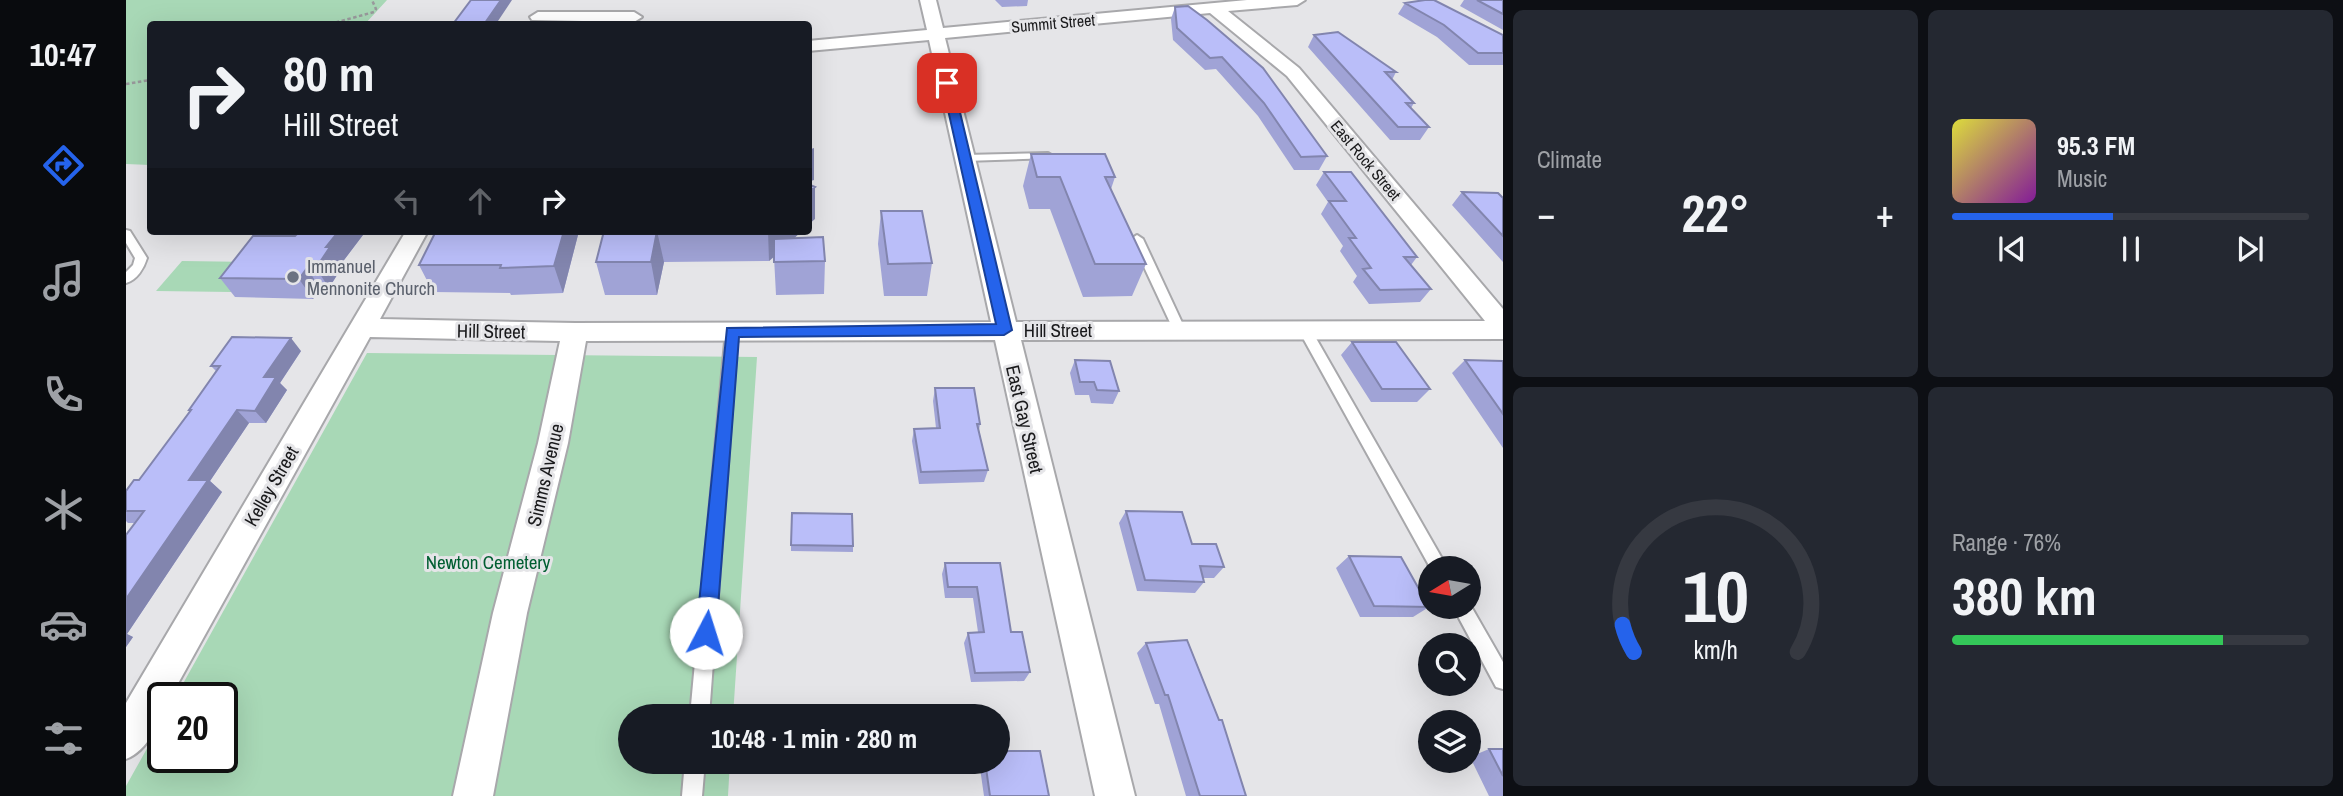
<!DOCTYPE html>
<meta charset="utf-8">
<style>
body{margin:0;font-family:"Archivo Narrow",sans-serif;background:#242831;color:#f1f3f6;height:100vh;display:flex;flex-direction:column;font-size:26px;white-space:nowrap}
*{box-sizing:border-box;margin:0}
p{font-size:23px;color:#9ea1a6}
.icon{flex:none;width:38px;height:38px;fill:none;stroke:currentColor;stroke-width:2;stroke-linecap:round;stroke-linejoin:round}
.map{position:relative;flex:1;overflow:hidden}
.panel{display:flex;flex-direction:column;gap:10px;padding:10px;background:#0d0f14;width:840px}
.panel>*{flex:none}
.hud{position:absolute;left:21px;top:21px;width:665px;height:214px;border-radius:7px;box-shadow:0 7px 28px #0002;background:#171b24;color:#f1f3f6;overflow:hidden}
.needle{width:46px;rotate:259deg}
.buttons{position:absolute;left:1292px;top:556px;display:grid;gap:14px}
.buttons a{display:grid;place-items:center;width:63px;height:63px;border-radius:50%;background:#171b24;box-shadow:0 7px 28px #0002;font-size:35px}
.speed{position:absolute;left:21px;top:682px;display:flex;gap:14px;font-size:35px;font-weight:700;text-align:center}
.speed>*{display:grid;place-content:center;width:91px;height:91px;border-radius:50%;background:#171b24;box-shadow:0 7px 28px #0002;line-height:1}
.speed .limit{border:4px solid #111;border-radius:10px;background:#fff;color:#111}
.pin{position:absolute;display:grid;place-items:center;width:60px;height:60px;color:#fff;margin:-30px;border-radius:14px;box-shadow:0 4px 10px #0006}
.me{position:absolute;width:77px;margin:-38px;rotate:5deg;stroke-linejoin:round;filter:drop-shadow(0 0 5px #0008)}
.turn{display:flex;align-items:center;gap:24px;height:147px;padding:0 21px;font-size:32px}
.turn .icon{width:91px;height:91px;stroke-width:2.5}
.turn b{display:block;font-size:49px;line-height:60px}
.lanes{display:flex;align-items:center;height:66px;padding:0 21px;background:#0003;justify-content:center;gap:35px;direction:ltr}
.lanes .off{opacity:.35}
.big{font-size:52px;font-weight:800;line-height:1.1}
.panel .tile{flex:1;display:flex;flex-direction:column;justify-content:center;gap:10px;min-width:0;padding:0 24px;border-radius:10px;background:#242831}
.panel .dial{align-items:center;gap:0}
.dial svg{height:182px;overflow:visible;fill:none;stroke:#363941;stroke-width:7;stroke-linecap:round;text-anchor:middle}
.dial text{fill:#f1f3f6;stroke:none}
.song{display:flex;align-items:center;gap:21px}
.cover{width:84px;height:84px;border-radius:10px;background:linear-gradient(135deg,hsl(60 70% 55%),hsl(290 70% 35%))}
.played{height:7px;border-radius:4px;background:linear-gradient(90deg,#2563eb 45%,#363941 45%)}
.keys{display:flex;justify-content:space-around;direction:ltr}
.heat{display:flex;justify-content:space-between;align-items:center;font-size:38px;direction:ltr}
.charge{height:10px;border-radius:5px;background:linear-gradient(90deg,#34c759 76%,#363941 0)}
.panel .tiles{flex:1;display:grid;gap:10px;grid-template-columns:repeat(2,1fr)}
.trip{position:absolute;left:492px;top:704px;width:392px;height:70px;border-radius:35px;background:#171b24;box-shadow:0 7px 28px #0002;font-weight:800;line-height:70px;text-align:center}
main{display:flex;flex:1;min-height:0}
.tab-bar{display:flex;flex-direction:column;width:126px;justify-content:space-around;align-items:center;background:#090b0e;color:#9ea1a6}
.tab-bar .icon{width:49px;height:49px}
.tab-bar .active{color:#2563eb}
.tab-bar b{font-size:32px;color:#f1f3f6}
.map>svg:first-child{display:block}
.green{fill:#a8d8b6}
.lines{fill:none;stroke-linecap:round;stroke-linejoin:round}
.lane-casing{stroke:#a8a8ab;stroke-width:4}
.street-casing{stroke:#a8a8ab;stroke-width:4}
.path{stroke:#99999c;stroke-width:2.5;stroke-dasharray:3.5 2.5;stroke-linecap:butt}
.lane{fill:#fff;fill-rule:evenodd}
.street{fill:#fff;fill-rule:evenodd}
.wall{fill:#a0a3d6}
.shaded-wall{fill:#8285ae}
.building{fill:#babef9;stroke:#8285ae;stroke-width:2}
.route{fill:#2563eb;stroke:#184099;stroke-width:2}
.worship-dot{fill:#6b7280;stroke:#e5e5e8;stroke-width:2.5}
.labels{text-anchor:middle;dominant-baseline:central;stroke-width:6;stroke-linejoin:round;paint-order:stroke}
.far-street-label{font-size:16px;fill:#1a1a1c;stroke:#e5e5e8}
.worship-label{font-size:19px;fill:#5b616d;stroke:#e5e5e8;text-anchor:start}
.street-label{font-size:19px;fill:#1a1a1c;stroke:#e5e5e8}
.park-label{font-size:19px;fill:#005e31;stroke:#e5e5e8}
</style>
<main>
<nav class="tab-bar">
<b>10:47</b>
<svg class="icon active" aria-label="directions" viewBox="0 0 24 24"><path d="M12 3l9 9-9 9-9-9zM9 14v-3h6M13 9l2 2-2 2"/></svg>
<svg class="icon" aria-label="music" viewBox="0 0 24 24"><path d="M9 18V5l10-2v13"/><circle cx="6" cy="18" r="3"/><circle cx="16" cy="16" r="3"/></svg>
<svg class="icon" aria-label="phone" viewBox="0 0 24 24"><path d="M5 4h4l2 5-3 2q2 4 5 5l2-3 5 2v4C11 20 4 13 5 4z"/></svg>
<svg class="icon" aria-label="climate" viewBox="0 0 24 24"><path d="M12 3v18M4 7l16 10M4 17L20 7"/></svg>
<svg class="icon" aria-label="car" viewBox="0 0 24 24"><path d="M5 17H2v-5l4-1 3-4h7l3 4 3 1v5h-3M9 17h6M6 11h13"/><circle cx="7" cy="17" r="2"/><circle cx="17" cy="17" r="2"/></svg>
<svg class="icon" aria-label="filters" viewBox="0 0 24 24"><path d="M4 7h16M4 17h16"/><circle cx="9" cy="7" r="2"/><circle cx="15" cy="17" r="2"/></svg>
</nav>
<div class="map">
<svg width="1377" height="796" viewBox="0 0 1377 796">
<rect width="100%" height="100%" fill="#e5e5e8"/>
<path class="green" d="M0 0H261L239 24H24V165L0 164Z
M56 261 128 262 105 292 30 291Z
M241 353 631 357 607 716H504V761H604L602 796H0V786L37 720V758H96V698H49Z"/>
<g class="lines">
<defs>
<path id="lane" d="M922 153 927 156 926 158 839 161 834 158 839 155Z
M0 230 4 231 21 258C18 268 11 280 0 283V272L7 265 9 258 0 243Z
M1011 235 1017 239 1059 329 1058 332 1053 334 1047 329 1005 239Z
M1178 324 1183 326 1322 569H1305L1172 329Z
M606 326 612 331 583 716H564L600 331Z
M1342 601 1377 662V689L1370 687 1327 607H1342Z
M559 761H579L576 796H556Z"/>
<path id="street" d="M794 0H810L817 28 1121 0H1179L1171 5 1102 11 1173 68 1377 309V339L895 340 1009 796H969L869 340 460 341 442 443 401 613 367 796H327L367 613 412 443 434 341 244 337 44 698H37C37 721 21 751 0 759V703L280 231H302L254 319 449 323 865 322 803 40 682 51V41L801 30ZM1084 13 1161 76 1359 321 890 322 819 38Z
M412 12H508L516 17 508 22 406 20 404 17Z"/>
</defs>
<use href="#lane" class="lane-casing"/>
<use href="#street" class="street-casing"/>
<path class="path" d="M204 24 248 12 250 9 246 0
M0 84 24 80"/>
<use href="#lane" class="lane"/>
<use href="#street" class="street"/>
</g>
<path class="wall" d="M869 0H902L901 6 876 7Z
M1338 0H1377V30L1334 6Z
M1279 3 1377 35V65H1343L1311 37 1272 14Z
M1049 7 1201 156 1193 170H1168L1132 116 1090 69 1079 70 1047 40 1045 19Z
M1188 35 1270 72 1266 80 1288 103 1285 108 1303 127 1294 140H1264L1182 47Z
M905 154 989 177 985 189 1020 264 1006 296 957 297 924 209H903L897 186Z
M1198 172 1291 257 1285 265 1305 289 1294 302 1243 304 1227 282 1231 276 1214 251 1217 246 1195 214 1202 202 1190 185Z
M1336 192 1377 198V262L1326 205Z
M755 211 806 263 801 296H758L752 244Z
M174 231H240L215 264 216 267 203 288H194L187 299 109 297 94 278 169 236Z
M310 231H453L437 293 385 295 384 293 307 292 293 265Z
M478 231H676L668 238 699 261 698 294 650 295 648 257 643 261 538 262 531 295H479L470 262Z
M1226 342 1304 389 1291 402H1245L1215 355Z
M175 351 154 383 161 390 140 423H123L84 481 96 492 1 634 7 637 0 647V535L9 523H2L0 521V491L13 480 64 411 63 410 90 371 85 366Z
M949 360 993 391 987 404 965 403 963 395H949L944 373Z
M1339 360 1377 361V448L1326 373Z
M809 388 854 424 853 430 862 470 858 482 793 484 786 441 788 429 810 428 807 401Z
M1000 511 1066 544 1098 567 1088 578H1077L1078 582 1069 593 1011 591 993 523Z
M665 545 727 546V552L665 551Z
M1223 556 1303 607 1287 617H1234L1210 568Z
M819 563H874L885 632 904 672 898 681 845 682 838 643 842 633 852 632 847 598H819L816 574Z
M1020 643 1120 796H1060L1033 704H1029L1011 653Z
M1363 749H1377V796H1363L1344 757Z
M853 761H872L923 796H858Z"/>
<path class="shaded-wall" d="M375 0H386L370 24H360L359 23Z
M688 148V180L682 182V150Z
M689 187V219L682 225V192Z
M213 231H240L215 264 216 267 203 288 190 268 200 247Z
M438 231H453L437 293 428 266Z
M531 231 538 262 531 295 525 262Z
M642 231H676L643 261Z
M181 268 194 288 187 299 173 279Z
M165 338 175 351 154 383 161 390 140 423 129 411 138 377Z
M111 410 123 423 84 481 96 492 1 634 7 637 0 647V599L63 480Z"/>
<path class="building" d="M345 0H375L359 23H365L364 24H327Z
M1299 0H1308L1377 35V53H1352L1318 25 1279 3Z
M1351 0H1377V14Z
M1062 6 1081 20 1137 68 1201 156 1175 157 1138 103 1096 57 1084 58 1051 28 1049 7Z
M1212 32 1270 72H1259L1288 103H1280L1303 127H1272L1188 35Z
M905 154H979L989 177H979L1020 264H969L934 177H911Z
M1198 172H1225L1291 257H1278L1305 289 1254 290 1237 269 1245 268 1223 238H1230L1203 201H1220Z
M682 184 689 187 682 192Z
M1336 192 1372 193 1377 198V236Z
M755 211H796L806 263 762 264Z
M174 231H213L200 247H204L190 268H181L173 279 94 278 127 236H169Z
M310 231H438L428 266 374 268 375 265H293Z
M478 231H531L525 262H470Z
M697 237 699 261 648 262V239Z
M106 337 165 338 138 377H150L129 411 111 410 63 480H82L0 599V535L18 511H0V491L8 480H13L65 410H63L94 366H85Z
M1226 342H1270L1304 389H1256Z
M949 360 984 361 993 391 971 390 968 382H954Z
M1339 360 1377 361V414Z
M809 388H848L854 424H851L862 470 795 472 788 429 814 428Z
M1000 511 1056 512 1066 544H1090L1098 567 1074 566 1078 582 1019 580Z
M666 513 726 514 727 546 665 545Z
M1223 556 1275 557 1303 607 1248 606Z
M819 563H874L885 632H896L904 672 849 673 842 633 858 632 851 587H822Z
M1061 640 1093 720H1096L1120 796H1074L1042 695H1039L1020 643Z
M1363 749H1377V776Z
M872 751H914L923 796H864L859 761H872Z"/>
<path class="route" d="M821 80 827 83 886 330 878 335 613 337 590 633 587 640 580 643 573 640 570 633 601 328 870 324 816 83Z"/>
<circle class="worship-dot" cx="167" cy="277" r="7"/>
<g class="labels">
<g class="far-street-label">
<text transform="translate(927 23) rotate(-5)">Summit Street</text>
<text transform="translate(1240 160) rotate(50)">East Rock Street</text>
</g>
<g class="worship-label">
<text x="181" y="266">Immanuel<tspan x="181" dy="22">Mennonite Church</tspan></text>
</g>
<g class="street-label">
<text x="932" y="330">Hill Street</text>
<text transform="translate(365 331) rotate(1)">Hill Street</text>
<text transform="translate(899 419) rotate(77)">East Gay Street</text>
<text transform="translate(419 475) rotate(-77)">Simms Avenue</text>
<text transform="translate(145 486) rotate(-60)">Kelley Street</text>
</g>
<g class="park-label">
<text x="362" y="562">Newton Cemetery</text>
</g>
</g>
</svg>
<div class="buttons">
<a><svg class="needle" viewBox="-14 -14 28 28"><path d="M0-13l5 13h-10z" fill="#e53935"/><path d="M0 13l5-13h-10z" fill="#9ea1a6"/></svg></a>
<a><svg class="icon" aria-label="search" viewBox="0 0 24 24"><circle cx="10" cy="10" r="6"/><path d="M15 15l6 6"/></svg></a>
<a><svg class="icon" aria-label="layers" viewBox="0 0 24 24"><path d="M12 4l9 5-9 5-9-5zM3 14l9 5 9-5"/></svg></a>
</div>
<div class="speed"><div class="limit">20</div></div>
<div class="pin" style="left:821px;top:83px;background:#d93025"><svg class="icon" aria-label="arrive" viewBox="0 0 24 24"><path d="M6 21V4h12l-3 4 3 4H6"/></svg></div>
<svg class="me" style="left:580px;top:633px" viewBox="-20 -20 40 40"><circle r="19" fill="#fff"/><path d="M0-13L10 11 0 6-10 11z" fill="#2563eb"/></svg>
<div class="trip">10:48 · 1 min · 280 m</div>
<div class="hud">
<div class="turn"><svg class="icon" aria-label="right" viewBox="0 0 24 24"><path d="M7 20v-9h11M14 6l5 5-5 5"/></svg><div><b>80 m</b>Hill Street</div></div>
<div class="lanes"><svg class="icon off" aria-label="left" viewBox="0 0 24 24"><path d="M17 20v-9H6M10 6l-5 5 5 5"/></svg><svg class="icon off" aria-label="ahead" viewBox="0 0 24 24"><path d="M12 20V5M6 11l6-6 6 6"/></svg><svg class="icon" aria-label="right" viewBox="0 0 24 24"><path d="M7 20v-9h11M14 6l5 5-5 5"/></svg></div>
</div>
</div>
<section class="panel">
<div class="tiles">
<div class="tile"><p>Climate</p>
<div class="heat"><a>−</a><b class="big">22°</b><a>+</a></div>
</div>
<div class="tile">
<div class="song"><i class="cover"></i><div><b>95.3 FM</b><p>Music</p></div></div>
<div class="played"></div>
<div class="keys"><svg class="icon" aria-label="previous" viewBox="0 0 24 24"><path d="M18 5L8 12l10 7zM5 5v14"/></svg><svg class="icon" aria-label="pause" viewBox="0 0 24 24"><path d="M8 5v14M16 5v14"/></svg><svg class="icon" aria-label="next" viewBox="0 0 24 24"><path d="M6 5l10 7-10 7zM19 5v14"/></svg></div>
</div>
<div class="tile dial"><svg viewBox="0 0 100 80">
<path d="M14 69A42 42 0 1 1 86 69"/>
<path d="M14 69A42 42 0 0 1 9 57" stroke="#2563eb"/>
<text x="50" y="56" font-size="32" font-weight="700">10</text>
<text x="50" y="72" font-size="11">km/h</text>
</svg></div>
<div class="tile"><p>Range · 76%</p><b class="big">380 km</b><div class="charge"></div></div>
</div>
</section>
</main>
